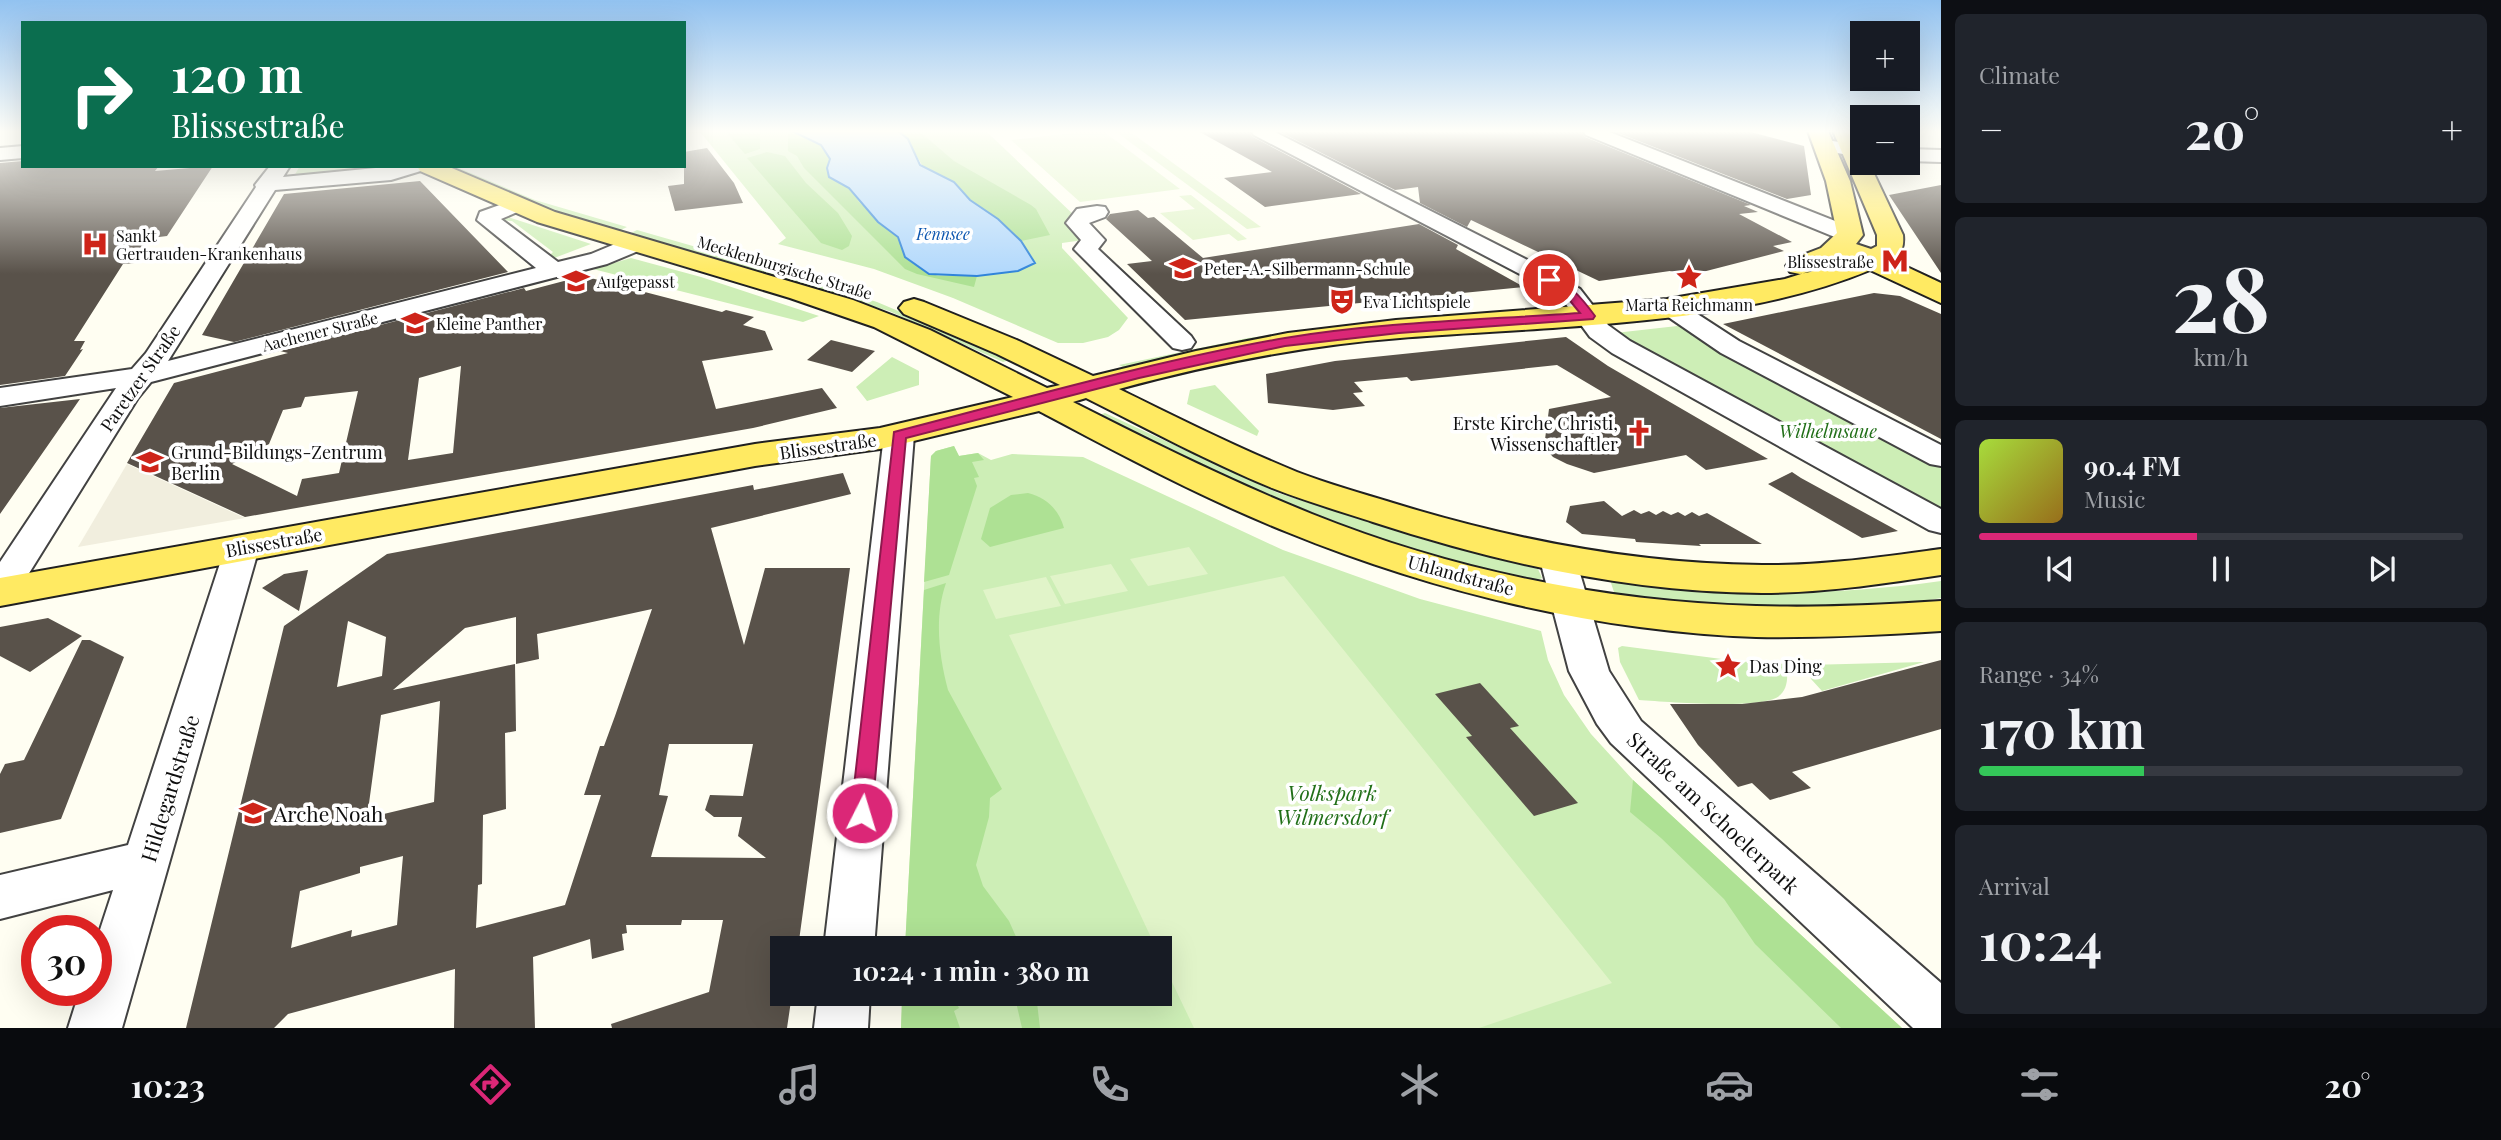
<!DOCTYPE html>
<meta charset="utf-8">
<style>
body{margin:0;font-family:"Playfair Display",serif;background:#20242c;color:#f1f3f6;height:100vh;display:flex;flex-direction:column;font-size:26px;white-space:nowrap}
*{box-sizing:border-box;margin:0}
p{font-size:23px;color:#9ea1a6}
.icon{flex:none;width:38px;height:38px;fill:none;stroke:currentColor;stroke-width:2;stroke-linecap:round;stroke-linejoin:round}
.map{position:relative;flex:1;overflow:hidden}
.panel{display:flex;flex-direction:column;gap:14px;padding:14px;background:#0d0f14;width:560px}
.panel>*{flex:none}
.guide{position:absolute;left:21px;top:21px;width:665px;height:147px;border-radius:0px;box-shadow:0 7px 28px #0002;background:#0b6e4f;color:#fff;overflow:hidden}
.tools{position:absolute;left:1850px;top:21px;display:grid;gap:14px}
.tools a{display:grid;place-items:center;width:70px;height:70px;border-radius:0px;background:#171b24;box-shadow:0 7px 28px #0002;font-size:35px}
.speed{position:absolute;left:21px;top:915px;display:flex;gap:14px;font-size:35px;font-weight:700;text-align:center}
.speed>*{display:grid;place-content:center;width:91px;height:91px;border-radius:50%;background:#171b24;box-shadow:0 7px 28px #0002;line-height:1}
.speed .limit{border:10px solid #d22;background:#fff;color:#111}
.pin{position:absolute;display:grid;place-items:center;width:60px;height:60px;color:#fff;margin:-30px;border:4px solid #fff;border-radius:50%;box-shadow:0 2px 7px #0007}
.me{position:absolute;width:77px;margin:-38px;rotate:5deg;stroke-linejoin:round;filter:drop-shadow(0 0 5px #0008)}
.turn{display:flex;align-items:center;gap:24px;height:147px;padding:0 35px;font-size:32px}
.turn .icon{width:91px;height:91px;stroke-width:2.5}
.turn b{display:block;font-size:49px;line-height:60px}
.big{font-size:52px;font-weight:700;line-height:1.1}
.panel .widget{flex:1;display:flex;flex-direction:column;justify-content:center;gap:10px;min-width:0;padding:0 24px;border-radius:10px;background:#20242c}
.panel .dial{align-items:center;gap:0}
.dial b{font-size:91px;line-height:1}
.song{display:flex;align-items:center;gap:21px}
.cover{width:84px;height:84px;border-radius:10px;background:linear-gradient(135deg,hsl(80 70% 55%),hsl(40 70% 35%))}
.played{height:7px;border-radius:4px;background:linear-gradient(90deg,#db2777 45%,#363941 45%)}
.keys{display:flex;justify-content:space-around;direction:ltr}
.heat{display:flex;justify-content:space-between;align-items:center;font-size:38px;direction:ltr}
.charge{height:10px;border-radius:5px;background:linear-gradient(90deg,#34c759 34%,#363941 0)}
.trip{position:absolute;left:770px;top:936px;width:402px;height:70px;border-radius:0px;background:#171b24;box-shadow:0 7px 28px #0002;font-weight:700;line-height:70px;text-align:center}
.tab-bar{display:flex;height:112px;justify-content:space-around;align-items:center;background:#090b0e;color:#9ea1a6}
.tab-bar .icon{width:49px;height:49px}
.tab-bar .active{color:#db2777}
.tab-bar b{font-size:32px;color:#f1f3f6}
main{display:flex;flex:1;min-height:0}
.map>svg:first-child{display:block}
.green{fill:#cdeeb6}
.forest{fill:#aee194}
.pitch{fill:#e1f4c9}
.plaza{fill:#f1eede}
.water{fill:#b1d8fc;stroke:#3084da;stroke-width:2}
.building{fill:#59524a;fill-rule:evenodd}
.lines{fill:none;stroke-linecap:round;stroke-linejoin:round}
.minor-casing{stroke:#424242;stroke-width:4}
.major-casing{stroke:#202020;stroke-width:4}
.minor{fill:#fff;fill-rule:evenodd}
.major{fill:#ffea62;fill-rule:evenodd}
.route{fill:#db2777;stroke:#8e194d;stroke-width:2}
.labels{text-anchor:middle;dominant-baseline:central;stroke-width:7;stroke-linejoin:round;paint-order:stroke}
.far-water-label{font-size:16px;font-style:italic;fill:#0b55af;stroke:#fff}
.far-poi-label{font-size:16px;fill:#0f0f0f;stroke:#fff;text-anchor:start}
.far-street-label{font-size:16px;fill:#0f0f0f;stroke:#fff}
.street-label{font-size:18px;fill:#0f0f0f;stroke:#fff}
.poi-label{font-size:18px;fill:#0f0f0f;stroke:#fff;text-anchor:start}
.park-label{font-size:18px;font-style:italic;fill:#216f18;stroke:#fff}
.near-street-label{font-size:21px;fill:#0f0f0f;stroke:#fff}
.near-park-label{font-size:21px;font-style:italic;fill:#216f18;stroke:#fff}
.near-poi-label{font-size:21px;fill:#0f0f0f;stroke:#fff;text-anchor:start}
</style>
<main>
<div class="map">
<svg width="1941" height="1028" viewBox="0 0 1941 1028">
<rect width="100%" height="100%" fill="#fffef2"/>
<path class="green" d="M684 131H792L1033 258 1021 241 898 131H986L1098 238 1062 243V248L1128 318 1119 330 1108 337 1083 343H1058L953 298 874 269 778 244 786 238 701 133 684 134Z
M300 166H388L396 170 291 181Z
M446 166H454L535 200 627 227 619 231 551 211Z
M499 214 591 244 549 260 548 257 553 252 512 221 497 220Z
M637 230 787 273 877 302 1012 359 1003 362 889 311 629 234Z
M631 258 701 277 819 316 803 322 593 269Z
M1380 322 1127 369 1119 365 1248 338Z
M1686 325 1697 333 1692 336 1941 468V514L1798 438 1615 333Z
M892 357 919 371V385L867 401 856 387Z
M1215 385 1259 431 1257 436 1187 404 1190 390Z
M1105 413 1278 493 1436 543 1538 569 1542 578 1537 580C1378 550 1240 484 1096 416Z
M954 446 959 456 978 453 991 460 1012 454 1083 457 1283 550 1420 599 1541 631 1548 660 1564 695 1591 734 1633 780 1902 1028H901L903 994H1160V948H905L931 456 936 451Z
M1610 580C1724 595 1827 597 1941 581V598C1840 618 1717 607 1615 595Z
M1622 646 1737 661 1786 664C1788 675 1789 691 1776 698 1754 709 1667 702 1639 700L1620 662 1618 648Z
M1924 662 1822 691 1811 679 1807 665Z"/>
<path class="forest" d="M725 131H760V149L745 154Z
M788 131 821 145 830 159 835 181 849 188 859 202 898 237 903 249 924 271 938 276H977L974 287 917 274 905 269 804 168 797 156 788 151Z
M898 131H919L954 161 1031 205 1036 209 1050 235 1021 241 998 219 970 200 954 183 923 167 907 139Z
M767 152 785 156 806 183 838 213 852 236 849 246 842 250 821 243 747 158Z
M954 446 959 456 978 453 984 460 972 462 979 477 974 478 977 486 949 575 924 582 931 456 936 451Z
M1028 493C1047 498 1059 510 1064 528L990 547 981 539 990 508 1011 495Z
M946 583C934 617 939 656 948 690L1002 789 990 798 989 817 976 865 983 886 1009 921 1021 948H905L924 590Z
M1633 780 1902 1028H1841L1755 944 1724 899 1661 838 1630 812Z
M902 994H952L959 1008 954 1011 960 1028H901Z
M1033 994H1036L1040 1028H1022L1016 1002Z"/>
<path class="pitch" d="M1092 131H1103L1180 189 1080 202 1011 140Z
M1115 131H1129L1261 227 1247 229Z
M1191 195 1247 239 1238 241 1229 234 1193 240 1160 213 1195 209 1179 196Z
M1189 547 1208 574 1148 586 1130 559Z
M1111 564 1128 591 1065 604 1050 576Z
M1284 576 1612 983 1479 1028H1194L1160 957V948H1156L1009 635Z
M1046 577 1061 606 996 619 983 590Z"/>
<path class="plaza" d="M127 464 245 518 78 547Z"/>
<path class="water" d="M792 131H898L908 139 920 165 954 182 970 200 998 219 1021 241 1035 263 1018 271 977 276 929 274 905 257 898 237 878 222 849 188 829 177 827 168 830 159 821 145Z"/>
<path class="building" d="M1198 131H1248L1253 137 1361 194 1265 207 1224 178 1272 172Z
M1278 131H1580L1585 137 1751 205 1744 206 1758 212 1739 214 1792 242 1773 246 1784 251 1683 277 1670 271 1599 281 1471 220 1467 227 1420 203 1418 187 1395 190Z
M1613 131H1747L1804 146 1811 195 1787 199Z
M707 148 734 183 743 203 675 211 668 186 684 184V152Z
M23 161V166H159L155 171 213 166 167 236 151 238 134 263 123 264 74 341H85L80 350 83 349 65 376 0 385V163Z
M420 181 508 272 234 342 202 335 284 194Z
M1941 185V273L1889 195Z
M1138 210 1148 218 1154 217 1203 258 1419 224 1458 245 1456 249 1524 287 1185 320 1127 264 1152 261 1106 219 1110 214Z
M583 276 722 312 726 310 754 317 743 325 765 331 773 350 702 361 716 409 822 388 837 408 753 428 245 517 127 463 174 383 288 353 280 351 524 288 526 291ZM461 366 453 453 408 460 419 378ZM358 391 339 473 302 479 297 496 232 464 269 444 283 410 301 407 305 397Z
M1874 293 1900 296 1941 314V439L1723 324Z
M1566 337 1608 366 1768 459 1706 470 1686 455 1594 473 1567 464 1553 457 1544 447 1549 409 1611 397 1557 365 1411 381 1407 377 1354 382 1363 392 1353 393 1365 406 1333 410 1268 403 1266 374 1335 361Z
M831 340 875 351 852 372 807 360Z
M80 399 46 448 0 514V408Z
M1792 472 1801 478 1898 531 1862 538 1768 484Z
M843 473 851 494 711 528 744 645 765 568H850L798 948H782V994H792L787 1028H612L611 1024 709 992 723 920H682L681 925H626L627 933 622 934 624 950 592 959 590 939 533 957 535 1028H454L455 969 288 1014 274 1028H186L284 626 387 554 753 485 754 490ZM652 609 615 716 604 746H600L584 795H601L565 905 476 928 478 885 482 884 483 815 506 809 505 733 516 731 515 664 393 690 465 628 516 617V664L539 659 537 634ZM348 621 386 637 382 676 337 687ZM440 701 434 802 367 818 381 715ZM669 744H753L743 796 710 795 705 810 714 817H742L738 836 766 858 651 857 668 796 659 795ZM403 856 397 925 351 937 352 930 291 948 300 891 360 873V867Z
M1604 501 1622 516 1634 510 1641 514 1649 511 1656 515 1663 511 1671 515 1678 512 1685 516 1692 512 1699 516 1707 513 1762 544H1699L1701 546 1636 542 1635 539 1582 534 1566 522 1570 506Z
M308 570 299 611 262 588 284 574Z
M48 618 82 636 30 672 0 656V627Z
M82 640H90L124 657 61 819 0 833V774L5 764 24 760Z
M1941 660V729L1792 772 1811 788 1770 800 1752 783 1738 787 1698 745 1670 704H1742L1802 697Z
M1480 683 1519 726 1510 728 1578 803 1534 816 1466 737 1472 736 1435 694Z"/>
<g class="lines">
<defs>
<path id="minor" d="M1251 131H1273L1557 275 1580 289 1608 325 1630 341 1941 509V533L1929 530 1612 353 1590 337 1562 299 1541 285 1254 135Z
M1583 131H1607L1858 230 1861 235 1858 240H1842L1586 135Z
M1825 140 1862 145V157L1818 150 1816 146 1818 142Z
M23 146V158L0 160V148Z
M1908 149 1941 150V162L1908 161Z
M270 166H290L283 177 396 166H427L424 170 391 180 275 190 168 361 536 268 477 220 480 212 508 202H522L526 206 522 210 501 219 558 262 591 254 627 239H643L646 244 643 249 607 264 151 382 138 398 13 599 0 602V562L116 388 0 406V388L132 369 146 353 256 187 255 185Z
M1097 206 1105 207 1108 212 1105 217 1089 223 1105 240 1098 249 1191 336 1195 342 1191 348 1182 350 1173 348 1074 249 1081 240 1066 223 1077 209Z
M1670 299 1679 302 1739 341 1941 445V466L1930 464 1721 353 1661 312 1657 307 1661 302Z
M899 426 910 429 914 435 874 948H824L884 435 888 429Z
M242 537 254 540 259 548 122 1028H68L80 990H96V942L113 890 0 919V875L128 845 225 548 230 540Z
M1558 549 1570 552 1576 560 1609 671 1641 721 1941 983V1028H1913L1611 743 1597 724 1569 671 1540 560 1546 552Z
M818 994H870L868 1028H814Z"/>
<path id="major" d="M1808 131H1828L1850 181 1863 235 1856 244 1871 249 1877 246V235L1833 131H1853L1862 149V163H1869L1903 235C1904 246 1902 254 1892 260L1941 283V303L1870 270C1734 327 1548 326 1400 338 1305 345 1212 364 1119 389 1178 418 1236 447 1297 472 1328 484 1361 493 1393 503 1513 540 1636 564 1762 565 1822 566 1882 557 1941 549V575C1882 584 1822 593 1762 593 1629 592 1499 563 1373 522 1339 511 1305 501 1272 488 1209 462 1148 429 1086 398L1073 402C1152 442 1230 481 1312 514 1451 570 1606 602 1756 606 1818 608 1879 605 1941 601V631C1879 635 1818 638 1756 637 1596 631 1434 592 1287 532 1202 498 1120 454 1039 411L880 449 755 466 0 606V578L755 444 880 428 1013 397 874 327 790 298 537 222 420 171 417 166H447L555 212 853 300 930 330 1047 388 1060 385 997 354 904 314 899 308 904 302 914 299 924 302 1019 341 1093 376 1196 351 1288 333 1396 320 1667 299 1785 279 1849 259 1843 256 1810 272 1800 274 1790 272 1786 266 1790 260 1821 248 1837 233 1826 181Z"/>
</defs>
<use href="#minor" class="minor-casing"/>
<use href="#major" class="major-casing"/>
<use href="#minor" class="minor"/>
<use href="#major" class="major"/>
</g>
<linearGradient id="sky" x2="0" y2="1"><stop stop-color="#92c2f0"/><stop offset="0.48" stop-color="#fffff9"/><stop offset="1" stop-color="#fffff9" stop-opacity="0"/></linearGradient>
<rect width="1941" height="274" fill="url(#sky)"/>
<path class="route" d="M1545 278C1565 276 1584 301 1595 316L1593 319 1399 333 1285 346 1139 378 906 438 872 813 869 820 862 822 854 820 851 813 894 432C1023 399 1153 361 1285 338 1382 322 1482 320 1580 313L1567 297 1545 282Z"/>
<defs>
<symbol id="hospital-bare" viewBox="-9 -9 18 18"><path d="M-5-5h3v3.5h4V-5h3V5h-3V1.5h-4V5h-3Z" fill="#ce2419" stroke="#fff" stroke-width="2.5" paint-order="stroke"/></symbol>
<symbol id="metro-bare" viewBox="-9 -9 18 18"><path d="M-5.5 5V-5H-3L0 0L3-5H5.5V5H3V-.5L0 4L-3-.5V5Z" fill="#ce2419" stroke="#fff" stroke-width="2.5" paint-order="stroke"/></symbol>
<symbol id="university-bare" viewBox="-9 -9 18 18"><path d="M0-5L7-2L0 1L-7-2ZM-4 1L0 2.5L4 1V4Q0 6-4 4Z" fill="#ce2419" stroke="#fff" stroke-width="2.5" paint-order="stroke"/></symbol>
<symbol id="sight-bare" viewBox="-9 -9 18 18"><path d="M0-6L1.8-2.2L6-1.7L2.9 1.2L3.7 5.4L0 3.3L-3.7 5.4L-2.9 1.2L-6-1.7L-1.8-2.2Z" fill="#ce2419" stroke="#fff" stroke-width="2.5" paint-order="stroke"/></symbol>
<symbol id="school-bare" viewBox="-9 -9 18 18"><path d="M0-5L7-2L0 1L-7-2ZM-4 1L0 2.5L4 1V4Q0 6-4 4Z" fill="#ce2419" stroke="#fff" stroke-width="2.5" paint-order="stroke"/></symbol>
<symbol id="theatre-bare" viewBox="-9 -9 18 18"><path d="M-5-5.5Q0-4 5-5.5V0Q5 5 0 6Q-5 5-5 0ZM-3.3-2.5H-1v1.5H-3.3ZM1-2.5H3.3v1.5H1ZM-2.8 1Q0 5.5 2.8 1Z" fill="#ce2419" stroke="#fff" stroke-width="2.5" paint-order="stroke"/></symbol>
<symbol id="church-bare" viewBox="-9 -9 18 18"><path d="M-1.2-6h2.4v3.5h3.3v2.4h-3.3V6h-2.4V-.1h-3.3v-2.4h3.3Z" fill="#ce2419" stroke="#fff" stroke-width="2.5" paint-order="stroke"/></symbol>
</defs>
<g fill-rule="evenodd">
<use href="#hospital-bare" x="76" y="225" width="38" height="38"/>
<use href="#metro-bare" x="1876" y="242" width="38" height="38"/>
<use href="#university-bare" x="1164" y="249" width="38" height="38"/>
<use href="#sight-bare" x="1670" y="258" width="38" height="38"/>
<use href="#school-bare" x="557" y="262" width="38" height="38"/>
<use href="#theatre-bare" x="1323" y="282" width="38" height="38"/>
<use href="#school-bare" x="396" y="304" width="38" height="38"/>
<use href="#church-bare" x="1620" y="414" width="38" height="38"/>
<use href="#school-bare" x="131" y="443" width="38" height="38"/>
<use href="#sight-bare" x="1709" y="647" width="38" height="38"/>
<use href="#school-bare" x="234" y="794" width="38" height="38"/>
</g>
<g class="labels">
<g class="far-water-label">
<text x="943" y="233">Fennsee</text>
</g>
<g class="far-poi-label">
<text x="116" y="235">Sankt<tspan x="116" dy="18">Gertrauden-Krankenhaus</tspan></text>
<text x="1874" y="261" text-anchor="end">Blissestraße</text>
<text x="1204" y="268">Peter-A.-Silbermann-Schule</text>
<text x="597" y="281">Aufgepasst</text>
<text x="1363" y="301">Eva Lichtspiele</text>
<text x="1689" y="304" text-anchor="middle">Marta Reichmann</text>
<text x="436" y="323">Kleine Panther</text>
</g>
<g class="far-street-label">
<text transform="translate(785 267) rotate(17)">Mecklenburgische Straße</text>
<text transform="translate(320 331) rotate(-14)">Aachener Straße</text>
</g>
<g class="street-label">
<text transform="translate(140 378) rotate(-55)">Paretzer Straße</text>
<text transform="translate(828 446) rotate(-8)">Blissestraße</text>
<text transform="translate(274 542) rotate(-10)">Blissestraße</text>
<text transform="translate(1461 575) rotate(15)">Uhlandstraße</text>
</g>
<g class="poi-label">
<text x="1618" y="423" text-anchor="end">Erste Kirche Christi,<tspan x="1618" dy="21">Wissenschaftler</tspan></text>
<text x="171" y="452">Grund-Bildungs-Zentrum<tspan x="171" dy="21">Berlin</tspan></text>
<text x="1749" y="666">Das Ding</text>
</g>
<g class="park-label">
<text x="1828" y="431">Wilhelmsaue</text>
</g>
<g class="near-street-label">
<text transform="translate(169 788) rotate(-73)">Hildegardstraße</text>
<text transform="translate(1714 812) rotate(43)">Straße am Schoelerpark</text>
</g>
<g class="near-park-label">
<text x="1332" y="792">Volkspark<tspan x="1332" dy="24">Wilmersdorf</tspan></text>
</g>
<g class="near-poi-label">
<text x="274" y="813">Arche Noah</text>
</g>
</g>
</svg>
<div class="tools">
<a>+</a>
<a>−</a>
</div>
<div class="speed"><div class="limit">30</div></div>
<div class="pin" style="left:1549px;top:280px;background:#d93025"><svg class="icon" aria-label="arrive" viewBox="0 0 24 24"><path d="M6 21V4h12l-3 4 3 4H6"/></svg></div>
<svg class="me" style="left:862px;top:813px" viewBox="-20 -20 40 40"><circle r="17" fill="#db2777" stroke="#fff" stroke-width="3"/><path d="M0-11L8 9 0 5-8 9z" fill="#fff"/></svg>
<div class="trip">10:24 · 1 min · 380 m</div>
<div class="guide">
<div class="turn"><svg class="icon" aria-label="right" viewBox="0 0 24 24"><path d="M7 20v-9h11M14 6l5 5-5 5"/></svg><div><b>120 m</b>Blissestraße</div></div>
</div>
</div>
<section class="panel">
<div class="widget"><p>Climate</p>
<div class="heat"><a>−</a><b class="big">20°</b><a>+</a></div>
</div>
<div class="widget dial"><b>28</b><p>km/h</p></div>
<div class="widget">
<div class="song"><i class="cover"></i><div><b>90.4 FM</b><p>Music</p></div></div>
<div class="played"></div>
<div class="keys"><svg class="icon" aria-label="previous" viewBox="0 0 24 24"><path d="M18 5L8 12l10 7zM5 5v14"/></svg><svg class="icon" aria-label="pause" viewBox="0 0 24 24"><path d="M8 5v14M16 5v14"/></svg><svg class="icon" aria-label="next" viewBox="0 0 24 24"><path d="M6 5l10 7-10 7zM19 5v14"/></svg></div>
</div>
<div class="widget"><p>Range · 34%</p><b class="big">170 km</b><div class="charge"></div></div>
<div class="widget"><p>Arrival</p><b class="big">10:24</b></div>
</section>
</main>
<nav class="tab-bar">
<b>10:23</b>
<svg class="icon active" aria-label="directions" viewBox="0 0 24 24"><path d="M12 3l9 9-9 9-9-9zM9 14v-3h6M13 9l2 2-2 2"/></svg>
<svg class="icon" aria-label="music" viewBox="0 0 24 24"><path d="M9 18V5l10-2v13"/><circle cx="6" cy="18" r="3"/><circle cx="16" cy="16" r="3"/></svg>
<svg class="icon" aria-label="phone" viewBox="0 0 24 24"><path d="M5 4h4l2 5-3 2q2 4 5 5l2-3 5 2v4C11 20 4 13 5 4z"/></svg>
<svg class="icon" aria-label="climate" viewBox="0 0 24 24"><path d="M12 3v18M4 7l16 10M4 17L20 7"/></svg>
<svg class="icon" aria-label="car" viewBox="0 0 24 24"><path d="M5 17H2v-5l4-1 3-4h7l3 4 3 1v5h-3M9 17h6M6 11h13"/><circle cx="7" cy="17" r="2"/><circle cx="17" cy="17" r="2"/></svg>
<svg class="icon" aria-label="filters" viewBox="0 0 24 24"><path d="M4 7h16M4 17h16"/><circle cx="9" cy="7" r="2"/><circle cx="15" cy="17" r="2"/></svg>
<b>20°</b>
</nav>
